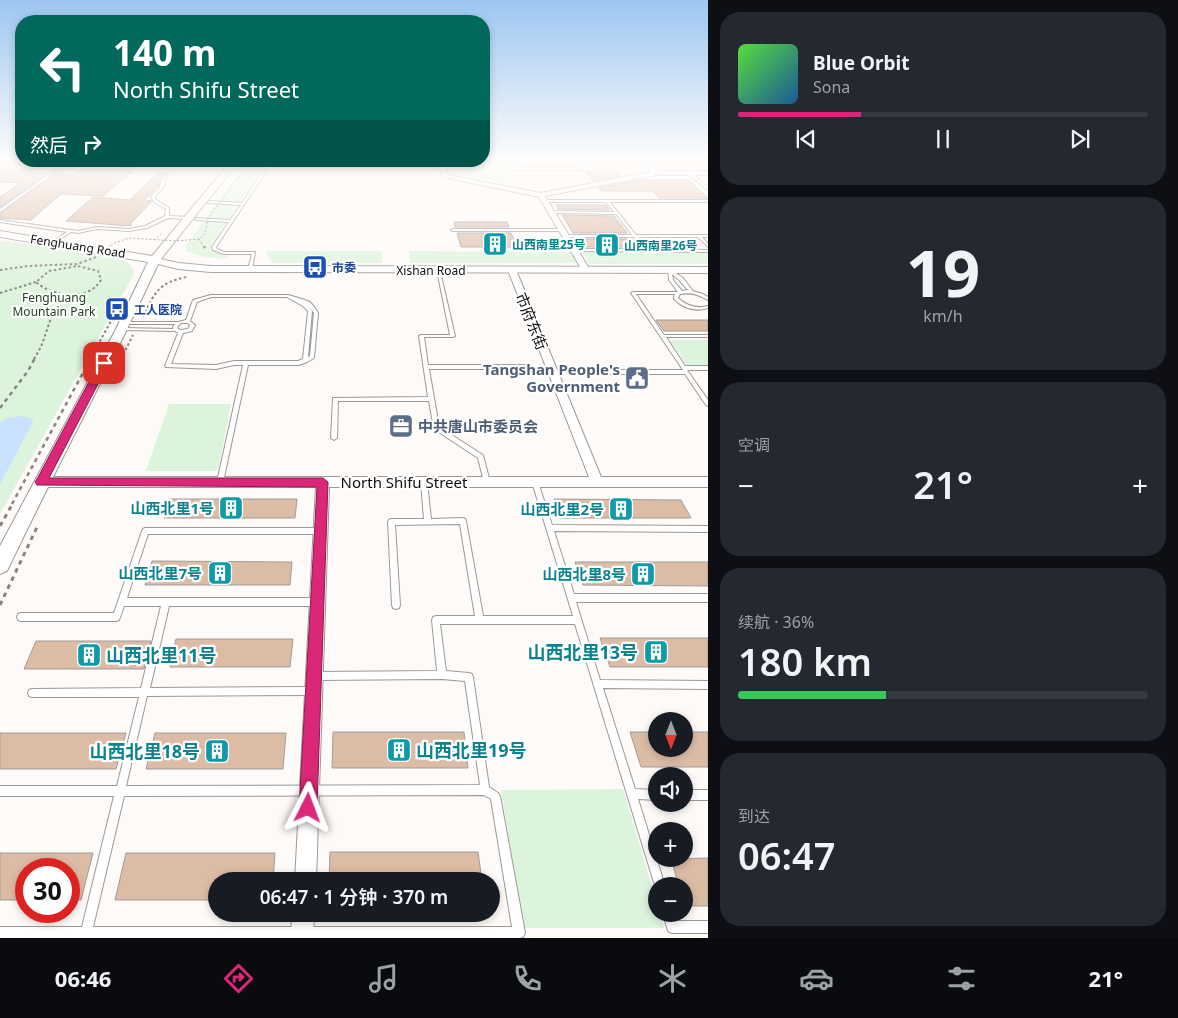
<!DOCTYPE html>
<html lang="zh">
<meta charset="utf-8">
<style>
body{margin:0;font-family:"Noto Sans","Noto Sans SC",sans-serif;background:#242831;color:#f1f3f6;height:100vh;display:flex;flex-direction:column;font-size:19px;white-space:nowrap}
*{box-sizing:border-box;margin:0}
p{font-size:16px;color:#9ea1a6}
.icon{flex:none;width:28px;height:28px;fill:none;stroke:currentColor;stroke-width:2;stroke-linecap:round;stroke-linejoin:round}
.map{position:relative;flex:1;overflow:hidden}
.sheet{display:flex;flex-direction:column;gap:12px;padding:12px;background:#0d0f14;width:470px}
.sheet>*{flex:none}
.guide{position:absolute;left:15px;top:15px;width:475px;height:152px;border-radius:20px;box-shadow:0 2px 8px #0003;background:#00695c;color:#fff;overflow:hidden}
.needle{width:32px;rotate:180deg}
.controls{position:absolute;left:648px;top:712px;display:grid;gap:10px}
.controls a{display:grid;place-items:center;width:45px;height:45px;border-radius:50%;background:#171b24;box-shadow:0 2px 8px #0003;font-size:25px}
.speed{position:absolute;left:15px;top:858px;display:flex;gap:10px;font-size:25px;font-weight:700;text-align:center}
.speed>*{display:grid;place-content:center;width:65px;height:65px;border-radius:50%;background:#171b24;box-shadow:0 2px 8px #0003;line-height:1}
.speed .limit{border:8px solid #d22;background:#fff;color:#111}
.pin{position:absolute;display:grid;place-items:center;width:42px;height:42px;color:#fff;margin:-21px;border-radius:10px;box-shadow:0 2px 8px #0006}
.me{position:absolute;width:55px;margin:-28px;rotate:3deg;stroke-linejoin:round;filter:drop-shadow(0 0 4px #0008)}
.turn{display:flex;align-items:center;gap:18px;height:105px;padding:0 15px;font-size:22px}
.turn .icon{width:65px;height:65px;stroke-width:2.5}
.turn b{display:block;font-size:35px;line-height:42px}
.then{display:flex;align-items:center;height:48px;padding:0 15px;background:#0003;gap:10px;font-size:19px}
.big{font-size:38px;font-weight:600;line-height:1.1}
.sheet .tile{flex:1;display:flex;flex-direction:column;justify-content:center;gap:8px;min-width:0;padding:0 18px;border-radius:20px;background:#242831}
.sheet .dial{align-items:center;gap:0}
.dial b{font-size:65px;line-height:1}
.song{display:flex;align-items:center;gap:15px}
.cover{width:60px;height:60px;border-radius:8px;background:linear-gradient(135deg,hsl(110 70% 55%),hsl(210 70% 35%))}
.played{height:5px;border-radius:2px;background:linear-gradient(90deg,#db2777 30%,#363941 30%)}
.keys{display:flex;justify-content:space-around;direction:ltr}
.heat{display:flex;justify-content:space-between;align-items:center;font-size:28px;direction:ltr}
.charge{height:8px;border-radius:4px;background:linear-gradient(90deg,#34c759 36%,#363941 0)}
.trip{position:absolute;left:208px;top:872px;width:292px;height:50px;border-radius:25px;background:#171b24;box-shadow:0 2px 8px #0003;font-weight:600;line-height:50px;text-align:center}
.tab-bar{display:flex;height:80px;justify-content:space-around;align-items:center;background:#090b0e;color:#9ea1a6}
.tab-bar .icon{width:35px;height:35px}
.tab-bar .on{color:#db2777}
.tab-bar b{font-size:22px;color:#f1f3f6}
main{display:flex;flex:1;min-height:0}
.map>svg:first-child{display:block}
.green{fill:#ddf4dc}
.water{fill:#cae0ff}
.building{fill:#ddbca6;stroke:#a09c9a}
.lines{fill:none;stroke-linecap:round;stroke-linejoin:round}
.service-casing{stroke:#9c9896;stroke-width:2}
.minor-casing{stroke:#9c9896;stroke-width:2}
.tertiary-casing{stroke:#9c9896;stroke-width:2}
.path-far3{stroke:#878482;stroke-width:1;stroke-dasharray:2 2;stroke-linecap:butt}
.path-far2{stroke:#878482;stroke-width:2;stroke-dasharray:2.5 2.5;stroke-linecap:butt}
.path-far1{stroke:#878482;stroke-width:2.5;stroke-dasharray:4 4;stroke-linecap:butt}
.path{stroke:#878482;stroke-width:3;stroke-dasharray:4.5 4.5;stroke-linecap:butt}
.service{fill:#fff;fill-rule:evenodd}
.minor{fill:#fff;fill-rule:evenodd}
.tertiary{fill:#fff;fill-rule:evenodd}
.path-bridge-far1{stroke:#878482;stroke-width:1;stroke-dasharray:2 2;stroke-linecap:butt}
.path-bridge{stroke:#878482;stroke-width:2;stroke-dasharray:2.5 2.5;stroke-linecap:butt}
.route{fill:#db2777;stroke:#8e194d}
.labels{text-anchor:middle;dominant-baseline:central;stroke-width:4.5;stroke-linejoin:round;paint-order:stroke}
.far-culture-label{font-size:12px;font-weight:bold;fill:#0d838f;stroke:#fff;text-anchor:start}
.far-street-label{font-size:12px;fill:#0f0e0d;stroke:#fff}
.far-transit-label{font-size:12px;font-weight:bold;fill:#164399;stroke:#fff;text-anchor:start}
.far-park-label{font-size:12px;fill:#1d441d;stroke:#fff}
.street-label{font-size:15px;fill:#0f0e0d;stroke:#fff}
.service-label{font-size:15px;font-weight:bold;fill:#4e5e75;stroke:#fff;text-anchor:end}
.culture-label{font-size:15px;font-weight:bold;fill:#0d838f;stroke:#fff;text-anchor:end}
.near-culture-label{font-size:18px;font-weight:bold;fill:#0d838f;stroke:#fff;text-anchor:end}
</style>
<main>
<div class="map">
<svg width="708" height="938" viewBox="0 0 708 938">
<rect width="100%" height="100%" fill="#fefaf7"/>
<path class="green" d="M247 167H264L211 245V249L228 256 226 259 204 257 186 251V245L243 168Z
M453 174H513L507 183Z
M0 240 118 258C127 261 133 265 134 274L0 514Z
M266 251H382V263H272Z
M409 251 570 252 577 263H410Z
M582 251H708V264H589Z
M670 340H708V365H687Z
M169 404H231L218 471H146Z
M623 789 656 900V914H660L664 928H523L501 790Z"/>
<path class="water" d="M21 416 33 419 32 424 0 484V423L8 418Z"/>
<path class="building" d="M5 161H45L28 173 47 174 0 207V197L21 183 0 182V164Z
M542 161H569L572 166H545Z
M90 165 136 168 103 196 61 194 31 220 0 218V214L56 174 74 175Z
M586 171H614L619 176 593 181Z
M158 172 166 173 160 179 158 186 144 200 152 201 131 223 132 225 122 226 118 225 66 221 93 197 130 200Z
M639 180H689L708 198H659L653 191H601L599 188Z
M556 205H606L609 210 558 209Z
M562 215 614 216 627 233H573Z
M454 222H507L509 227H455Z
M457 233H511L517 247H461Z
M577 239H632L638 247H582Z
M656 320H708V331H664Z
M169 499H297L295 518H164Z
M554 499 681 500 691 518H560Z
M152 561 292 562 290 585H145Z
M575 562H708V586L583 585Z
M600 638H708V667H610Z
M176 639H293L290 667H170Z
M36 641H151L144 669H24Z
M333 732H464L468 768H332Z
M630 732H656V749H684V732H708V767H641Z
M0 733H126L116 769H0Z
M155 733H286L283 769H146Z
M330 852H478L482 881H329Z
M0 853H93L81 900H69V869H26V900H0Z
M126 853H275L273 881H216V900H115Z
M708 858V906H686L684 886H679L671 859Z"/>
<g class="lines">
<defs>
<path id="service" d="M68 161H71L0 212V209Z
M106 161H129L176 164 179 161H182L165 180 164 187 155 196 156 200 169 208V216L189 217 191 218 189 219 168 218 147 228 129 231 97 229 78 233 71 232 54 243H53V241L67 232 0 222V220L78 231 97 227 129 229 145 226 165 216 166 209 154 202 151 196 160 187 162 179 175 166Z
M270 161H273L216 247 217 249 224 252H255L252 270 250 271 248 270 252 254H224L213 250 212 247 229 222 196 220 194 219 196 218 230 220 241 205 209 203 207 202 209 201 242 203Z
M509 161H512L515 168H579L574 161H577L583 169 581 170H514L512 169Z
M688 172H690L708 187V190L688 174Z
M545 200H708V202H610L636 235H708V237H702L708 244V247L698 237H638L648 249 708 250V252L573 251 572 250 574 249H643L634 237H566L564 236 566 235H632L616 214 551 213 549 212 551 211 614 212 606 202H544V200Z
M452 229H562L564 230 562 231H453L451 230Z
M668 269H670L683 278 693 291 703 294 708 297V300C698 295 691 292 680 294L678 298C687 306 696 309 708 306V308C695 312 683 308 674 299V298L675 294H636L664 335H708V337H666L685 366H708V370H687L708 400V406L706 405 685 374H577L574 372 577 370H683L631 293 633 292H678L669 280ZM672 274 679 280 688 290 682 291 673 280Z
M437 270 440 271 455 336 453 337H424L428 365H526L529 367 526 369H429L439 427 483 455 490 482 489 484H485L484 482 478 458 434 429 429 401H338L337 438 334 440 331 438 333 398 428 397 419 336 421 335H450Z
M211 295H288L302 299 310 302 315 308 318 313 314 358 307 362 299 365H248L223 482 222 484H218L217 482 243 365H234L216 369 166 367 165 366 178 333 175 331 122 330 120 329 122 328 173 329V327L175 324H125L123 323 125 322H178L186 320 193 300ZM211 297H287L303 306 308 311 303 359 298 361H234L216 365 171 364 183 333 192 331 195 325 190 321 197 302ZM307 304 314 313 310 356 308 357 312 311ZM181 323H187L190 325 188 329 181 330 178 329 177 327Z
M424 479 426 480 427 482 431 519 463 518 465 519 466 521 483 616H573L532 482 533 480H537L538 482 552 525 708 526V532L554 531 574 594H708V602H576L600 680 708 681V689L603 688 635 789 656 790V800L638 799 665 886H656V890L655 886 575 624H440L446 671 469 673 472 674 473 677 489 787 498 793 500 796 525 933 523 937 520 938H0V927H82L114 796H0V786H117L139 697H32L29 696 28 693 29 690 32 689 141 688 161 606H124L119 620 116 621H21L18 620 17 617 18 614 21 613H114L142 531 143 529 145 528H320L322 529 323 531 322 533 320 534H148L127 598H317L320 599 321 602 320 605 317 606H169L150 688 312 687 315 688 316 691 315 694 312 695 147 696 126 786 480 785 465 681 442 679 315 680 312 679 311 676 312 673 315 672 437 671 432 620 433 617 436 616H475L460 524 395 525 400 605 399 608 396 609 393 608 392 605 388 522 389 520 391 519H424L421 482 422 480ZM484 795 491 799 512 927H93L124 796Z
M684 790H708V800H684Z
M663 914H673L676 921H708V933H672L668 931Z"/>
<path id="minor" d="M641 161H648L658 171H708V175H656L545 196 590 270 586 272 582 270 539 197 443 177 439 167H238L235 165 238 163H442L445 165 448 175 541 193 651 172Z
M509 268 516 270 601 477H708V487H329L316 881H295L316 487H41L36 486 35 482 36 478 41 477H589L508 270Z
M292 914H314L313 938H291Z"/>
<path id="tertiary" d="M231 161H239L161 259 178 263 211 266 708 267V273L211 272 178 269 158 264C110 368 56 468 7 571L0 574V546L116 329 148 262 0 237V231L152 256Z"/>
</defs>
<use href="#service" class="service-casing"/>
<use href="#minor" class="minor-casing"/>
<use href="#tertiary" class="tertiary-casing"/>
<path class="path-far3" d="M199 239 204 248
M154 240 161 234"/>
<path class="path-far2" d="M204 246 206 250
M78 266 98 271 101 280C88 302 53 297 36 282L49 271Z
M0 293 36 282
M143 317C154 293 159 282 187 277
M34 359 41 347 51 318 45 302 55 293
M90 359 111 321
M121 359 133 335"/>
<path class="path-far1" d="M116 368 121 358
M0 408 28 371 35 358
M12 504 91 358"/>
<path class="path" d="M0 526 13 503
M0 605 38 525"/>
<use href="#service" class="service"/>
<use href="#minor" class="minor"/>
<use href="#tertiary" class="tertiary"/>
<path class="path-bridge-far1" d="M108 248 114 243 129 238 177 241 199 239 205 234 208 218 251 161"/>
<path class="path-bridge" d="M0 270 28 266 77 264 94 258 110 246"/>
</g>
<linearGradient id="sky" x2="0" y2="1"><stop stop-color="#9cc6f1"/><stop offset="0.55" stop-color="#fffdfb"/><stop offset="1" stop-color="#fffdfb" stop-opacity="0"/></linearGradient>
<rect width="708" height="293" fill="url(#sky)"/>
<path class="route" d="M104 360 109 363 49 478H323L328 482 317 808 314 814 308 817 302 814 299 808 317 487 37 485 35 482 37 479 99 363Z"/>
<defs>
<symbol id="building-square" viewBox="-11 -11 22 22"><rect x="-9" y="-9" width="18" height="18" rx="4" fill="#0f9aa8" stroke="#fff"/><path d="M-4-6H4V6H1V3H-1V6H-4ZM-2.5-4.3h1.7v1.8h-1.7ZM.8-4.3h1.7v1.8H.8ZM-2.5-1h1.7V.8h-1.7ZM.8-1h1.7V.8H.8Z" fill="#fff"/></symbol>
<symbol id="bus-square" viewBox="-11 -11 22 22"><rect x="-9" y="-9" width="18" height="18" rx="4" fill="#1a4fb4" stroke="#fff"/><path d="M-5-6H5V4H4V6H2V4H-2V6H-4V4H-5ZM-3.5-4V0h7V-4ZM-3.5 1.2v1.5H-2V1.2ZM2 1.2v1.5H3.5V1.2Z" fill="#fff"/></symbol>
<symbol id="civic-square" viewBox="-11 -11 22 22"><rect x="-9" y="-9" width="18" height="18" rx="4" fill="#5c6f8a" stroke="#fff"/><path d="M-.6-6.5H3V-4.5H.6V-3L4-1V1h2V6H-6V1h2V-1L-.6-3ZM-1.2 2.5V6h2.4V2.5Z" fill="#fff"/></symbol>
<symbol id="office-square" viewBox="-11 -11 22 22"><rect x="-9" y="-9" width="18" height="18" rx="4" fill="#5c6f8a" stroke="#fff"/><path d="M-6-3h4V-5.5h4V-3h4V5H-6ZM-1-4.5V-3h2v-1.5ZM-6 0V1H6V0Z" fill="#fff"/></symbol>
</defs>
<g fill-rule="evenodd">
<use href="#building-square" x="481" y="230" width="28" height="28"/>
<use href="#building-square" x="593" y="231" width="28" height="28"/>
<use href="#bus-square" x="301" y="253" width="28" height="28"/>
<use href="#bus-square" x="103" y="295" width="28" height="28"/>
<use href="#civic-square" x="623" y="364" width="28" height="28"/>
<use href="#office-square" x="387" y="412" width="28" height="28"/>
<use href="#building-square" x="217" y="494" width="28" height="28"/>
<use href="#building-square" x="607" y="495" width="28" height="28"/>
<use href="#building-square" x="206" y="559" width="28" height="28"/>
<use href="#building-square" x="629" y="560" width="28" height="28"/>
<use href="#building-square" x="642" y="638" width="28" height="28"/>
<use href="#building-square" x="75" y="641" width="28" height="28"/>
<use href="#building-square" x="385" y="736" width="28" height="28"/>
<use href="#building-square" x="203" y="737" width="28" height="28"/>
</g>
<g class="labels">
<g class="far-culture-label">
<text x="512" y="244">山西南里25号</text>
<text x="624" y="245">山西南里26号</text>
</g>
<g class="far-street-label">
<text transform="translate(78 246) rotate(9)">Fenghuang Road</text>
<text x="431" y="270">Xishan Road</text>
</g>
<g class="far-transit-label">
<text x="332" y="267">市委</text>
<text x="134" y="309">工人医院</text>
</g>
<g class="far-park-label">
<text x="54" y="297">Fenghuang<tspan x="54" dy="14">Mountain Park</tspan></text>
</g>
<g class="street-label">
<text transform="translate(532 321) rotate(68)">市府东街</text>
<text x="404" y="482">North Shifu Street</text>
</g>
<g class="service-label">
<text x="620" y="369">Tangshan People's<tspan x="620" dy="17">Government</tspan></text>
<text x="418" y="426" text-anchor="start">中共唐山市委员会</text>
</g>
<g class="culture-label">
<text x="214" y="508">山西北里1号</text>
<text x="604" y="509">山西北里2号</text>
<text x="202" y="573">山西北里7号</text>
<text x="626" y="574">山西北里8号</text>
</g>
<g class="near-culture-label">
<text x="638" y="652">山西北里13号</text>
<text x="106" y="655" text-anchor="start">山西北里11号</text>
<text x="416" y="750" text-anchor="start">山西北里19号</text>
<text x="200" y="751">山西北里18号</text>
</g>
</g>
</svg>
<div class="controls">
<a><svg class="needle" viewBox="-14 -14 28 28"><path d="M0-13l5 13h-10z" fill="#e53935"/><path d="M0 13l5-13h-10z" fill="#9ea1a6"/></svg></a>
<a><svg class="icon" aria-label="sound" viewBox="0 0 24 24"><path d="M4 9h4l5-4v14l-5-4H4zM17 9q2 3 0 6"/></svg></a>
<a>+</a>
<a>−</a>
</div>
<div class="speed"><div class="limit">30</div></div>
<div class="pin" style="left:104px;top:363px;background:#d93025"><svg class="icon" aria-label="arrive" viewBox="0 0 24 24"><path d="M6 21V4h12l-3 4 3 4H6"/></svg></div>
<svg class="me" style="left:308px;top:808px" viewBox="-20 -20 40 40"><path d="M0-17L14 15 0 8-14 15z" fill="#db2777" stroke="#fff" stroke-width="4"/></svg>
<div class="trip">06:47 · 1 分钟 · 370 m</div>
<div class="guide">
<div class="turn"><svg class="icon" aria-label="left" viewBox="0 0 24 24"><path d="M17 20v-9H6M10 6l-5 5 5 5"/></svg><div><b>140 m</b>North Shifu Street</div></div>
<div class="then">然后<svg class="icon" aria-label="right" viewBox="0 0 24 24"><path d="M7 20v-9h11M14 6l5 5-5 5"/></svg></div>
</div>
</div>
<section class="sheet">
<div class="tile">
<div class="song"><i class="cover"></i><div><b>Blue Orbit</b><p>Sona</p></div></div>
<div class="played"></div>
<div class="keys"><svg class="icon" aria-label="previous" viewBox="0 0 24 24"><path d="M18 5L8 12l10 7zM5 5v14"/></svg><svg class="icon" aria-label="pause" viewBox="0 0 24 24"><path d="M8 5v14M16 5v14"/></svg><svg class="icon" aria-label="next" viewBox="0 0 24 24"><path d="M6 5l10 7-10 7zM19 5v14"/></svg></div>
</div>
<div class="tile dial"><b>19</b><p>km/h</p></div>
<div class="tile"><p>空调</p>
<div class="heat"><a>−</a><b class="big">21°</b><a>+</a></div>
</div>
<div class="tile"><p>续航 · 36%</p><b class="big">180 km</b><div class="charge"></div></div>
<div class="tile"><p>到达</p><b class="big">06:47</b></div>
</section>
</main>
<nav class="tab-bar">
<b>06:46</b>
<svg class="icon on" aria-label="directions" viewBox="0 0 24 24"><path d="M12 3l9 9-9 9-9-9zM9 14v-3h6M13 9l2 2-2 2"/></svg>
<svg class="icon" aria-label="music" viewBox="0 0 24 24"><path d="M9 18V5l10-2v13"/><circle cx="6" cy="18" r="3"/><circle cx="16" cy="16" r="3"/></svg>
<svg class="icon" aria-label="phone" viewBox="0 0 24 24"><path d="M5 4h4l2 5-3 2q2 4 5 5l2-3 5 2v4C11 20 4 13 5 4z"/></svg>
<svg class="icon" aria-label="climate" viewBox="0 0 24 24"><path d="M12 3v18M4 7l16 10M4 17L20 7"/></svg>
<svg class="icon" aria-label="car" viewBox="0 0 24 24"><path d="M5 17H2v-5l4-1 3-4h7l3 4 3 1v5h-3M9 17h6M6 11h13"/><circle cx="7" cy="17" r="2"/><circle cx="17" cy="17" r="2"/></svg>
<svg class="icon" aria-label="filters" viewBox="0 0 24 24"><path d="M4 7h16M4 17h16"/><circle cx="9" cy="7" r="2"/><circle cx="15" cy="17" r="2"/></svg>
<b>21°</b>
</nav>
